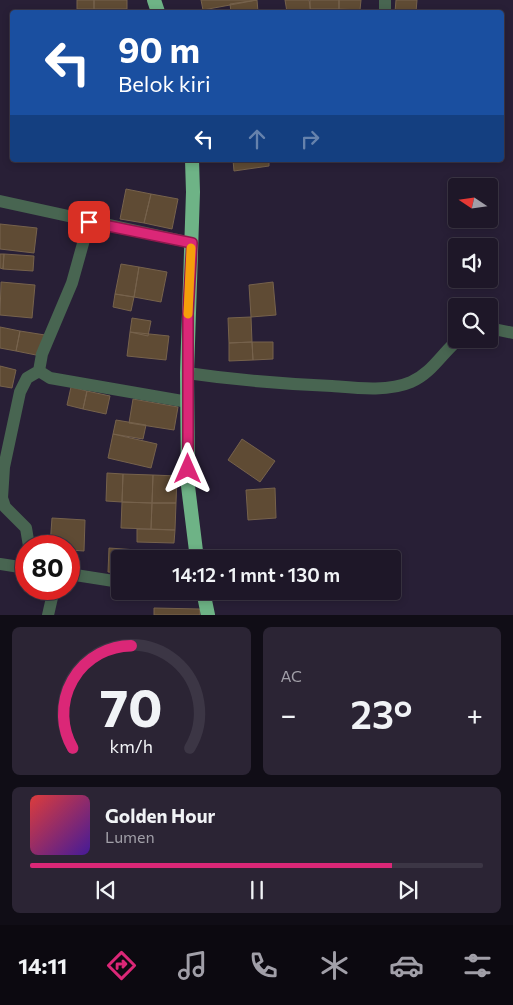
<!DOCTYPE html>
<html lang="id">
<meta charset="utf-8">
<style>
body{margin:0;font-family:Commissioner,sans-serif;background:#2b2434;color:#f1f3f6;height:100vh;display:flex;flex-direction:column;font-size:19px;white-space:nowrap}
*{box-sizing:border-box;margin:0}
p{font-size:16px;color:#a19fa8}
.icon{flex:none;width:28px;height:28px;fill:none;stroke:currentColor;stroke-width:2;stroke-linecap:round;stroke-linejoin:round}
.map{position:relative;height:615px;overflow:hidden}
.side{display:flex;flex-direction:column;gap:12px;padding:12px;background:#100d16;flex:1}
.side>*{flex:none}
.guide{position:absolute;left:10px;top:10px;width:494px;height:152px;border-radius:5px;box-shadow:0 2px 8px #0003,0 0 0 1px #3c3645;background:#1a4fa0;color:#fff;overflow:hidden}
.needle{width:32px;rotate:283deg}
.controls{position:absolute;left:448px;top:178px;display:grid;gap:10px}
.controls a{display:grid;place-items:center;width:50px;height:50px;border-radius:5px;background:#1e1728;box-shadow:0 2px 8px #0003,0 0 0 1px #3c3645;font-size:25px}
.speed{position:absolute;left:15px;top:535px;display:flex;gap:10px;font-size:25px;font-weight:700;text-align:center}
.speed>*{display:grid;place-content:center;width:65px;height:65px;border-radius:50%;background:#1e1728;box-shadow:0 2px 8px #0003,0 0 0 1px #3c3645;line-height:1}
.speed .limit{border:8px solid #d22;background:#fff;color:#111}
.pin{position:absolute;display:grid;place-items:center;width:42px;height:42px;color:#fff;margin:-21px;border-radius:10px;box-shadow:0 2px 8px #0006}
.me{position:absolute;width:55px;margin:-28px;rotate:0deg;stroke-linejoin:round;filter:drop-shadow(0 0 4px #0008)}
.turn{display:flex;align-items:center;gap:18px;height:105px;padding:0 25px;font-size:22px}
.turn .icon{width:65px;height:65px;stroke-width:2.5}
.turn b{display:block;font-size:35px;line-height:42px}
.lanes{display:flex;align-items:center;height:48px;padding:0 25px;background:#0003;justify-content:center;gap:25px;direction:ltr}
.lanes .off{opacity:.35}
.big{font-size:38px;font-weight:600;line-height:1.1}
.side .card{flex:1;display:flex;flex-direction:column;justify-content:center;gap:8px;min-width:0;padding:0 18px;border-radius:8px;background:#2b2434}
.side .dial{align-items:center;gap:0}
.dial svg{height:130px;overflow:visible;fill:none;stroke:#3c3645;stroke-width:7;stroke-linecap:round;text-anchor:middle}
.dial text{fill:#f1f3f6;stroke:none}
.song{display:flex;align-items:center;gap:15px}
.cover{width:60px;height:60px;border-radius:8px;background:linear-gradient(135deg,hsl(0 70% 55%),hsl(260 70% 35%))}
.played{height:5px;border-radius:2px;background:linear-gradient(90deg,#db2777 80%,#3c3645 80%)}
.keys{display:flex;justify-content:space-around;direction:ltr}
.heat{display:flex;justify-content:space-between;align-items:center;font-size:28px;direction:ltr}
.side .tiles{flex:1;display:grid;gap:12px;grid-template-columns:1fr 1fr}
.card:last-child{grid-column:span 2}
.trip{position:absolute;left:111px;top:550px;width:290px;height:50px;border-radius:5px;background:#1e1728;box-shadow:0 2px 8px #0003,0 0 0 1px #3c3645;font-weight:600;line-height:50px;text-align:center}
.menu{display:flex;height:80px;justify-content:space-around;align-items:center;background:#0c0910;color:#a19fa8}
.menu .icon{width:35px;height:35px}
.menu .active{color:#db2777}
.menu b{font-size:22px;color:#f1f3f6}
.map>svg:first-child{display:block}
.building{fill:#5f4b34;stroke:#76624c}
.lines{fill:none;stroke-linecap:round;stroke-linejoin:round}
.minor{stroke:#486551;stroke-width:12}
.trunk{stroke:#6eb386;stroke-width:14}
.route-casing{stroke:#8e194d;stroke-width:12}
.route{stroke:#db2777;stroke-width:9}
.slow{stroke:#f59e0b;stroke-width:9}
</style>
<div class="map">
<svg width="513" height="615" viewBox="0 0 513 615">
<rect width="100%" height="100%" fill="#281f36"/>
<path class="building" d="M77 0H94V9H77Z
M94 0H127V9H94Z
M201 0H257L203 10Z
M257 0 258 12H231L230 4Z
M285 0H309L311 12H287Z
M310 0H339V9H310Z
M339 0H361L360 10 339 9Z
M396 0H417L416 12H395Z
M233 160H269V166L234 171Z
M126 189 151 194 144 223 120 219Z
M151 194 178 199 172 229 144 223Z
M0 224 37 228 34 253 0 249Z
M0 254H4L3 269 0 268Z
M4 254 34 256 33 271 3 269Z
M121 264 139 267 134 297 115 294Z
M139 267 167 272 161 302 134 297Z
M1 282 35 285 32 318 0 315Z
M273 282 276 315 251 317 249 285Z
M115 294 134 297 131 311 113 307Z
M251 317 252 342 229 343 228 318Z
M132 318 151 321 148 336 130 332Z
M0 327 20 331 16 351 0 348Z
M20 331 45 335 41 356 16 351Z
M130 332 169 336 166 360 127 356Z
M252 342H273V359L253 360Z
M252 342 253 360 229 361V343Z
M0 366 16 370 12 388 0 386Z
M71 387 87 391 83 409 67 405Z
M87 391 110 396 106 414 83 409Z
M133 399 178 407 174 430 129 423Z
M116 420 146 425 143 439 113 434Z
M113 434 157 444 151 468 108 458Z
M242 439 275 461 260 482 228 460Z
M107 473 123 474 122 502 106 501Z
M123 474 153 475 152 503 122 502Z
M153 475 177 476 176 503H152Z
M275 488 276 518 248 520 246 490Z
M122 502 152 503 151 529 121 528Z
M152 503H176L175 530 151 529Z
M52 518 85 520 84 551 69 550V546H50Z
M137 529 175 530 174 543 137 542Z
M109 548 137 550V559H120V573L108 572Z
M137 550 154 552V559H137Z
M154 552 188 554 187 559H154Z
M154 608 200 609V615H154Z"/>
<g class="lines">
<path class="minor" d="M385 12V0
M0 201 192 243
M89 222 72 283 42 354 39 371 50 378 188 402
M489 328 513 333
M187 373C235 380 283 384 332 386 356 388 388 392 411 382 432 373 442 353 459 339
M29 546 26 528 5 507 2 498 4 467 20 392 27 378 39 371
M0 564 26 568
M69 574 120 582
M185 591 204 594
M48 615 54 589"/>
<path class="trunk" d="M154 0 158 12
M192 160 193 192 187 373 188 486 197 559
M203 591 208 615"/>
</g>
<g class="lines">
<defs>
<path id="route" d="M89 222 192 243 188 314V469"/>
</defs>
<use href="#route" class="route-casing"/>
<use href="#route" class="route"/>
<path class="slow" d="M188 314 191 248"/>
</g>
</svg>
<div class="controls">
<a><svg class="needle" viewBox="-14 -14 28 28"><path d="M0-13l5 13h-10z" fill="#e53935"/><path d="M0 13l5-13h-10z" fill="#a19fa8"/></svg></a>
<a><svg class="icon" aria-label="sound" viewBox="0 0 24 24"><path d="M4 9h4l5-4v14l-5-4H4zM17 9q2 3 0 6"/></svg></a>
<a><svg class="icon" aria-label="search" viewBox="0 0 24 24"><circle cx="10" cy="10" r="6"/><path d="M15 15l6 6"/></svg></a>
</div>
<div class="speed"><div class="limit">80</div></div>
<div class="pin" style="left:89px;top:222px;background:#d93025"><svg class="icon" aria-label="arrive" viewBox="0 0 24 24"><path d="M6 21V4h12l-3 4 3 4H6"/></svg></div>
<svg class="me" style="left:188px;top:469px" viewBox="-20 -20 40 40"><path d="M0-17L14 15 0 8-14 15z" fill="#db2777" stroke="#fff" stroke-width="4"/></svg>
<div class="trip">14:12 · 1 mnt · 130 m</div>
<div class="guide">
<div class="turn"><svg class="icon" aria-label="left" viewBox="0 0 24 24"><path d="M17 20v-9H6M10 6l-5 5 5 5"/></svg><div><b>90 m</b>Belok kiri</div></div>
<div class="lanes"><svg class="icon" aria-label="left" viewBox="0 0 24 24"><path d="M17 20v-9H6M10 6l-5 5 5 5"/></svg><svg class="icon off" aria-label="ahead" viewBox="0 0 24 24"><path d="M12 20V5M6 11l6-6 6 6"/></svg><svg class="icon off" aria-label="right" viewBox="0 0 24 24"><path d="M7 20v-9h11M14 6l5 5-5 5"/></svg></div>
</div>
</div>
<section class="side">
<div class="tiles">
<div class="card dial"><svg viewBox="0 0 100 80">
<path d="M14 69A42 42 0 1 1 86 69"/>
<path d="M14 69A42 42 0 0 1 50 6" stroke="#db2777"/>
<text x="50" y="56" font-size="32" font-weight="700">70</text>
<text x="50" y="72" font-size="11">km/h</text>
</svg></div>
<div class="card"><p>AC</p>
<div class="heat"><a>−</a><b class="big">23°</b><a>+</a></div>
</div>
<div class="card">
<div class="song"><i class="cover"></i><div><b>Golden Hour</b><p>Lumen</p></div></div>
<div class="played"></div>
<div class="keys"><svg class="icon" aria-label="previous" viewBox="0 0 24 24"><path d="M18 5L8 12l10 7zM5 5v14"/></svg><svg class="icon" aria-label="pause" viewBox="0 0 24 24"><path d="M8 5v14M16 5v14"/></svg><svg class="icon" aria-label="next" viewBox="0 0 24 24"><path d="M6 5l10 7-10 7zM19 5v14"/></svg></div>
</div>
</div>
</section>
<nav class="menu">
<b>14:11</b>
<svg class="icon active" aria-label="directions" viewBox="0 0 24 24"><path d="M12 3l9 9-9 9-9-9zM9 14v-3h6M13 9l2 2-2 2"/></svg>
<svg class="icon" aria-label="music" viewBox="0 0 24 24"><path d="M9 18V5l10-2v13"/><circle cx="6" cy="18" r="3"/><circle cx="16" cy="16" r="3"/></svg>
<svg class="icon" aria-label="phone" viewBox="0 0 24 24"><path d="M5 4h4l2 5-3 2q2 4 5 5l2-3 5 2v4C11 20 4 13 5 4z"/></svg>
<svg class="icon" aria-label="climate" viewBox="0 0 24 24"><path d="M12 3v18M4 7l16 10M4 17L20 7"/></svg>
<svg class="icon" aria-label="car" viewBox="0 0 24 24"><path d="M5 17H2v-5l4-1 3-4h7l3 4 3 1v5h-3M9 17h6M6 11h13"/><circle cx="7" cy="17" r="2"/><circle cx="17" cy="17" r="2"/></svg>
<svg class="icon" aria-label="filters" viewBox="0 0 24 24"><path d="M4 7h16M4 17h16"/><circle cx="9" cy="7" r="2"/><circle cx="15" cy="17" r="2"/></svg>
</nav>
